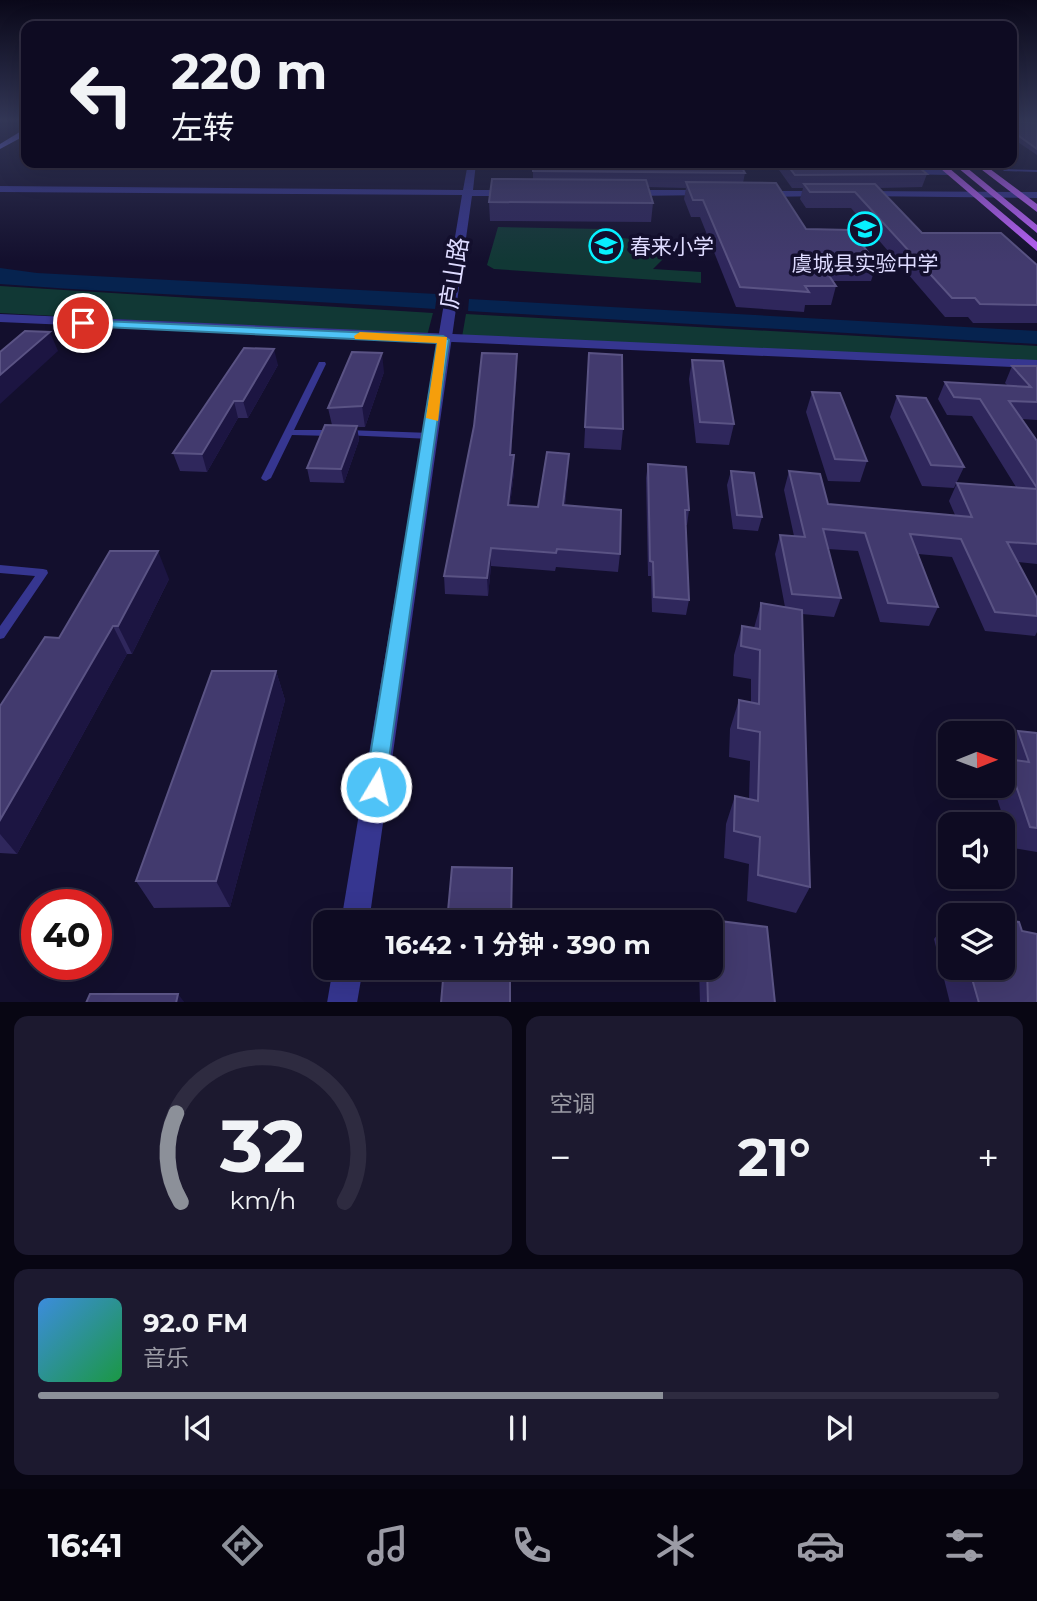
<!DOCTYPE html>
<html lang="zh">
<meta charset="utf-8">
<style>
body{margin:0;font-family:Montserrat,"Noto Sans SC",sans-serif;background:#1c192f;color:#f1f3f6;height:100vh;display:flex;flex-direction:column;font-size:26px;white-space:nowrap}
*{box-sizing:border-box;margin:0}
p{font-size:23px;color:#9b9ba5}
.icon{flex:none;width:38px;height:38px;fill:none;stroke:currentColor;stroke-width:2;stroke-linecap:round;stroke-linejoin:round}
.map{position:relative;height:1002px;overflow:hidden}
.details{display:flex;flex-direction:column;gap:14px;padding:14px;background:#080613;flex:1}
.details>*{flex:none}
.hud{position:absolute;left:21px;top:21px;width:996px;height:147px;border-radius:14px;box-shadow:0 7px 28px #0002,0 0 0 2px #2e2b40;background:#0e0b22;color:#f1f3f6;overflow:hidden}
.needle{width:46px;rotate:89deg}
.fabs{position:absolute;left:938px;top:721px;display:grid;gap:14px}
.fabs a{display:grid;place-items:center;width:77px;height:77px;border-radius:14px;background:#0e0b22;box-shadow:0 7px 28px #0002,0 0 0 2px #2e2b40;font-size:35px}
.speed{position:absolute;left:21px;top:889px;display:flex;gap:14px;font-size:35px;font-weight:700;text-align:center}
.speed>*{display:grid;place-content:center;width:91px;height:91px;border-radius:50%;background:#0e0b22;box-shadow:0 7px 28px #0002,0 0 0 2px #2e2b40;line-height:1}
.speed .limit{border:10px solid #d22;background:#fff;color:#111}
.pin{position:absolute;display:grid;place-items:center;width:60px;height:60px;color:#fff;margin:-30px;border:4px solid #fff;border-radius:50%;box-shadow:0 2px 7px #0007}
.me{position:absolute;width:77px;margin:-38px;rotate:9deg;stroke-linejoin:round;filter:drop-shadow(0 0 5px #0008)}
.turn{display:flex;align-items:center;gap:24px;height:147px;padding:0 35px;font-size:32px}
.turn .icon{width:91px;height:91px;stroke-width:2.5}
.turn b{display:block;font-size:49px;line-height:60px}
.big{font-size:52px;font-weight:700;line-height:1.1}
.details .card{flex:1;display:flex;flex-direction:column;justify-content:center;gap:10px;min-width:0;padding:0 24px;border-radius:14px;background:#1c192f}
.details .dial{align-items:center;gap:0}
.dial svg{height:182px;overflow:visible;fill:none;stroke:#2e2b40;stroke-width:7;stroke-linecap:round;text-anchor:middle}
.dial text{fill:#f1f3f6;stroke:none}
.song{display:flex;align-items:center;gap:21px}
.cover{width:84px;height:84px;border-radius:10px;background:linear-gradient(135deg,hsl(210 70% 55%),hsl(140 70% 35%))}
.played{height:7px;border-radius:4px;background:linear-gradient(90deg,#8c9099 65%,#2e2b40 65%)}
.keys{display:flex;justify-content:space-around;direction:ltr}
.heat{display:flex;justify-content:space-between;align-items:center;font-size:38px;direction:ltr}
.details .tiles{flex:1;display:grid;gap:14px;grid-template-columns:1fr 1fr}
.card:last-child{grid-column:span 2}
.trip{position:absolute;left:313px;top:910px;width:410px;height:70px;border-radius:14px;background:#0e0b22;box-shadow:0 7px 28px #0002,0 0 0 2px #2e2b40;font-weight:700;line-height:70px;text-align:center}
.tab-bar{display:flex;height:112px;justify-content:space-around;align-items:center;background:#06040e;color:#9b9ba5}
.tab-bar .icon{width:49px;height:49px}
.tab-bar .selected{color:#8c9099}
.tab-bar b{font-size:32px;color:#f1f3f6}
.map>svg:first-child{display:block}
.green{fill:#113835}
.water{fill:#06234f}
.lines{fill:none;stroke-linecap:round;stroke-linejoin:round}
.service{fill:#363690;fill-rule:evenodd}
.minor{fill:#363690;fill-rule:evenodd}
.tertiary{fill:#363690;fill-rule:evenodd}
.secondary{fill:#7274ff;fill-rule:evenodd}
.primary{fill:#be62ff;fill-rule:evenodd}
.wall{fill:#2f275c}
.shaded-wall{fill:#1c1542}
.building{fill:#423a6e;stroke:#5a5384;stroke-width:2}
.route{fill:#4fc3f7;stroke:#337fa1;stroke-width:2}
.slow{fill:#f59e0b}
.labels{text-anchor:middle;dominant-baseline:central;stroke-width:7;stroke-linejoin:round;paint-order:stroke}
.far-poi-label{font-size:21px;fill:#dedbff;stroke:#130f2d;text-anchor:start}
.street-label{font-size:24px;fill:#dedbff;stroke:#130f2d}
</style>
<div class="map">
<svg width="1037" height="1003" viewBox="0 0 1037 1003">
<rect width="100%" height="100%" fill="#130f2d"/>
<path class="green" d="M498 227 603 229 606 236 648 241 663 252V259L653 269 701 272V283L494 269 487 265Z
M0 286 433 313 427 336 0 313Z
M466 314 1037 346V362L462 337Z"/>
<path class="water" d="M0 268 37 273 437 294 435 309C290 299 145 295 0 284Z
M469 299 1037 331V344L468 311Z"/>
<g class="lines">
<path class="service" d="M1002 169 1037 170V172L1004 171Z
M319 362H325L326 364 294 430H332L336 433 332 436 292 435 271 478 266 481 263 480 261 478Z
M347 430 431 433 435 436 431 439 344 435 343 433Z
M0 565 43 569 47 570 48 573 4 638 0 639V626L35 576 0 573Z"/>
<path class="minor" d="M903 169H948L952 172 948 175 900 174Z
M0 314 1037 360V368L0 322Z"/>
<path class="tertiary" d="M468 163H476L473 190H512L517 193 512 196H472L369 922H341L462 195 0 192V186L463 190Z
M708 190 711 191V195L628 196 623 193 628 190Z
M824 191 829 194 827 196 761 197 756 194 761 191Z
M862 191 1037 192V198L859 196 857 194Z
M333 968H363L357 1003H327Z"/>
<path class="secondary" d="M23 130H26V135L0 149V144Z"/>
<path class="primary" d="M934 163H943L1037 242V251Z
M952 163H961L1037 225V233Z
M973 163H982L1037 204V212Z"/>
</g>
<path class="wall" d="M1012 121 1037 123V155L1012 138Z
M533 163 745 173 743 183 806 229 877 263 871 281H833L836 286 831 305H805L804 312 736 307 700 217H691L684 199 686 188 648 187 653 203 651 222 490 221 489 202 533 180Z
M774 163H898V164L927 174 922 187 879 188 922 233 1037 265V323H973L968 317H945L851 208H806L800 199 803 188H792Z
M244 348 278 365 248 418H238L207 472 180 471 173 453Z
M589 353 623 429 621 450 584 448Z
M517 354V370L511 455H514V472L510 505 538 507 568 471 565 506 620 554 618 572 556 567 555 571 491 566 488 596 445 594 444 576Z
M692 360 734 424 729 445 696 443 689 379Z
M1012 366H1037V420L1022 419 1037 441V564L1018 562 1037 598V632L1035 636 985 631 952 557 918 554 938 607 929 626 880 622 858 551 828 549 841 598 834 617 802 614 810 887 796 913 747 901 749 864 724 858 726 824 735 796 749 799 750 761 729 757 730 729 739 700 751 702V679L733 676 734 655 742 626 754 628 761 603 785 607 775 554 780 535 794 536 784 490 789 471 828 504 955 515 949 501 957 483 1016 487 972 416 947 415 938 399 945 382 1007 385 1005 383Z
M384 372 365 427H357L359 440 344 483 310 482 307 468 332 425 328 408Z
M812 392 867 461 860 482 828 481 806 412Z
M897 396 964 467 954 488 922 486 890 417Z
M648 464 689 510 687 525H686L689 600 686 615 652 612 651 576H648L646 478Z
M731 471 762 517 758 531 733 529 727 485Z
M169 579 132 654H127L17 854 0 853V706L59 638Z
M276 671 285 700 230 907 154 908 136 881Z
M1018 731 1037 733V852L1013 848 993 786H1003V764L1006 760 1003 753Z
M704 919 767 927 775 1003H700L699 968H710V922H703Z
M950 919V968H1003L1022 931 1037 1003H950L934 939Z"/>
<path class="shaded-wall" d="M50 332 58 351 0 404V375Z
M274 349 278 365 248 418 243 401Z
M382 353 384 372 365 427 362 406Z
M517 354V370L510 472V455Z
M234 401 238 418 207 472 202 454Z
M357 426 359 440 344 483 341 469Z
M569 454 568 471 563 523V505Z
M514 455V472L508 523V505Z
M491 548V566L488 596 487 578Z
M158 551 169 579 132 654 118 626Z
M113 626 127 654 17 854 0 834V820Z
M276 671 285 700 230 907 216 881Z
M178 994 185 1003H176Z"/>
<path class="building" d="M1012 121 1037 123V149L1012 131Z
M533 163H739L745 173 533 171Z
M786 163 915 164 927 174 795 175Z
M492 179 646 180 653 203 489 202Z
M686 182 776 183 806 229 850 230 877 263 820 262 836 286H805L809 292 740 287 703 200H693Z
M804 184H875L922 233H1001L1037 265V305L980 304 975 298H952L855 192H810Z
M25 331 50 332 0 375V352Z
M244 348 274 349 243 401H234L202 454 173 453Z
M352 352 382 353 362 406 328 408Z
M482 353 517 354 510 455H514L508 505 538 507 547 452 569 454 563 505 621 510 620 554 557 549 556 553 491 548 487 578 444 576 474 426Z
M589 353 622 355 623 429 585 427Z
M692 360 723 361 734 424 700 422Z
M1012 366H1037V402L1009 401 1037 441V488L980 399 954 397 945 382 1031 387Z
M812 392 840 393 867 461 835 459Z
M897 396 926 398 964 467 931 465Z
M325 425 357 426 341 469 307 468Z
M648 464 686 467 689 510H685L689 600 654 597 653 562 650 561Z
M731 471 754 473 762 517 737 515Z
M789 471 820 474 828 504 972 517 957 483 1037 489V544L1007 542 1037 598V616L995 612 961 539 910 534 938 607 888 603 865 533 823 529 841 598 792 594 780 535 805 537Z
M110 551H158L118 626H113L0 820V706L45 637 59 638Z
M761 603 802 610 810 887 758 875 760 837 734 831 735 796 758 801 760 732 738 728 739 700 759 704 760 650 741 646 742 626 760 629Z
M212 671H276L216 881H136Z
M1018 731 1037 733V828L1030 827 1007 759 1029 762Z
M452 867 512 868 511 922H447Z
M704 919 767 927 775 1003H708L707 968H710V922H704Z
M1003 920 1019 922 1022 931 1037 934V1003H979L969 968H1003Z
M444 968H510V1003H441Z
M90 994H178L176 1003H86Z"/>
<linearGradient id="sky" x2="0" y2="1"><stop stop-color="#0a0819"/><stop offset="0.46" stop-color="#333757"/><stop offset="1" stop-color="#333757" stop-opacity="0"/></linearGradient>
<rect width="1037" height="262" fill="url(#sky)"/>
<path class="route" d="M79 320 443 336 449 340 384 794 376 798 368 794 365 787 437 343 83 326 77 323Z"/>
<path class="slow" d="M360 332 447 337 438 421 426 418 437 343 355 339 354 336Z"/>
<defs>
<symbol id="school-ring" viewBox="-11 -11 22 22"><circle r="9.5" fill="#130f2d" stroke="#07f0ff" stroke-width="1.5"/><path d="M0-5L7-2L0 1L-7-2ZM-4 1L0 2.5L4 1V4Q0 6-4 4Z" fill="#07f0ff"/></symbol>
</defs>
<g fill-rule="evenodd">
<use href="#school-ring" x="846" y="210" width="38" height="38"/>
<use href="#school-ring" x="587" y="227" width="38" height="38"/>
</g>
<g class="labels">
<g class="far-poi-label">
<text x="630" y="246">春来小学</text>
<text x="865" y="263" text-anchor="middle">虞城县实验中学</text>
</g>
<g class="street-label">
<text transform="translate(454 273) rotate(-81)">庐山路</text>
</g>
</g>
</svg>
<div class="fabs">
<a><svg class="needle" viewBox="-14 -14 28 28"><path d="M0-13l5 13h-10z" fill="#e53935"/><path d="M0 13l5-13h-10z" fill="#9b9ba5"/></svg></a>
<a><svg class="icon" aria-label="sound" viewBox="0 0 24 24"><path d="M4 9h4l5-4v14l-5-4H4zM17 9q2 3 0 6"/></svg></a>
<a><svg class="icon" aria-label="layers" viewBox="0 0 24 24"><path d="M12 4l9 5-9 5-9-5zM3 14l9 5 9-5"/></svg></a>
</div>
<div class="speed"><div class="limit">40</div></div>
<div class="pin" style="left:83px;top:323px;background:#d93025"><svg class="icon" aria-label="arrive" viewBox="0 0 24 24"><path d="M6 21V4h12l-3 4 3 4H6"/></svg></div>
<svg class="me" style="left:376px;top:787px" viewBox="-20 -20 40 40"><circle r="17" fill="#4fc3f7" stroke="#fff" stroke-width="3"/><path d="M0-11L8 9 0 5-8 9z" fill="#fff"/></svg>
<div class="trip">16:42 · 1 分钟 · 390 m</div>
<div class="hud">
<div class="turn"><svg class="icon" aria-label="left" viewBox="0 0 24 24"><path d="M17 20v-9H6M10 6l-5 5 5 5"/></svg><div><b>220 m</b>左转</div></div>
</div>
</div>
<section class="details">
<div class="tiles">
<div class="card dial"><svg viewBox="0 0 100 80">
<path d="M14 69A42 42 0 1 1 86 69"/>
<path d="M14 69A42 42 0 0 1 12 30" stroke="#8c9099"/>
<text x="50" y="56" font-size="32" font-weight="700">32</text>
<text x="50" y="72" font-size="11">km/h</text>
</svg></div>
<div class="card"><p>空调</p>
<div class="heat"><a>−</a><b class="big">21°</b><a>+</a></div>
</div>
<div class="card">
<div class="song"><i class="cover"></i><div><b>92.0 FM</b><p>音乐</p></div></div>
<div class="played"></div>
<div class="keys"><svg class="icon" aria-label="previous" viewBox="0 0 24 24"><path d="M18 5L8 12l10 7zM5 5v14"/></svg><svg class="icon" aria-label="pause" viewBox="0 0 24 24"><path d="M8 5v14M16 5v14"/></svg><svg class="icon" aria-label="next" viewBox="0 0 24 24"><path d="M6 5l10 7-10 7zM19 5v14"/></svg></div>
</div>
</div>
</section>
<nav class="tab-bar">
<b>16:41</b>
<svg class="icon selected" aria-label="directions" viewBox="0 0 24 24"><path d="M12 3l9 9-9 9-9-9zM9 14v-3h6M13 9l2 2-2 2"/></svg>
<svg class="icon" aria-label="music" viewBox="0 0 24 24"><path d="M9 18V5l10-2v13"/><circle cx="6" cy="18" r="3"/><circle cx="16" cy="16" r="3"/></svg>
<svg class="icon" aria-label="phone" viewBox="0 0 24 24"><path d="M5 4h4l2 5-3 2q2 4 5 5l2-3 5 2v4C11 20 4 13 5 4z"/></svg>
<svg class="icon" aria-label="climate" viewBox="0 0 24 24"><path d="M12 3v18M4 7l16 10M4 17L20 7"/></svg>
<svg class="icon" aria-label="car" viewBox="0 0 24 24"><path d="M5 17H2v-5l4-1 3-4h7l3 4 3 1v5h-3M9 17h6M6 11h13"/><circle cx="7" cy="17" r="2"/><circle cx="17" cy="17" r="2"/></svg>
<svg class="icon" aria-label="filters" viewBox="0 0 24 24"><path d="M4 7h16M4 17h16"/><circle cx="9" cy="7" r="2"/><circle cx="15" cy="17" r="2"/></svg>
</nav>
